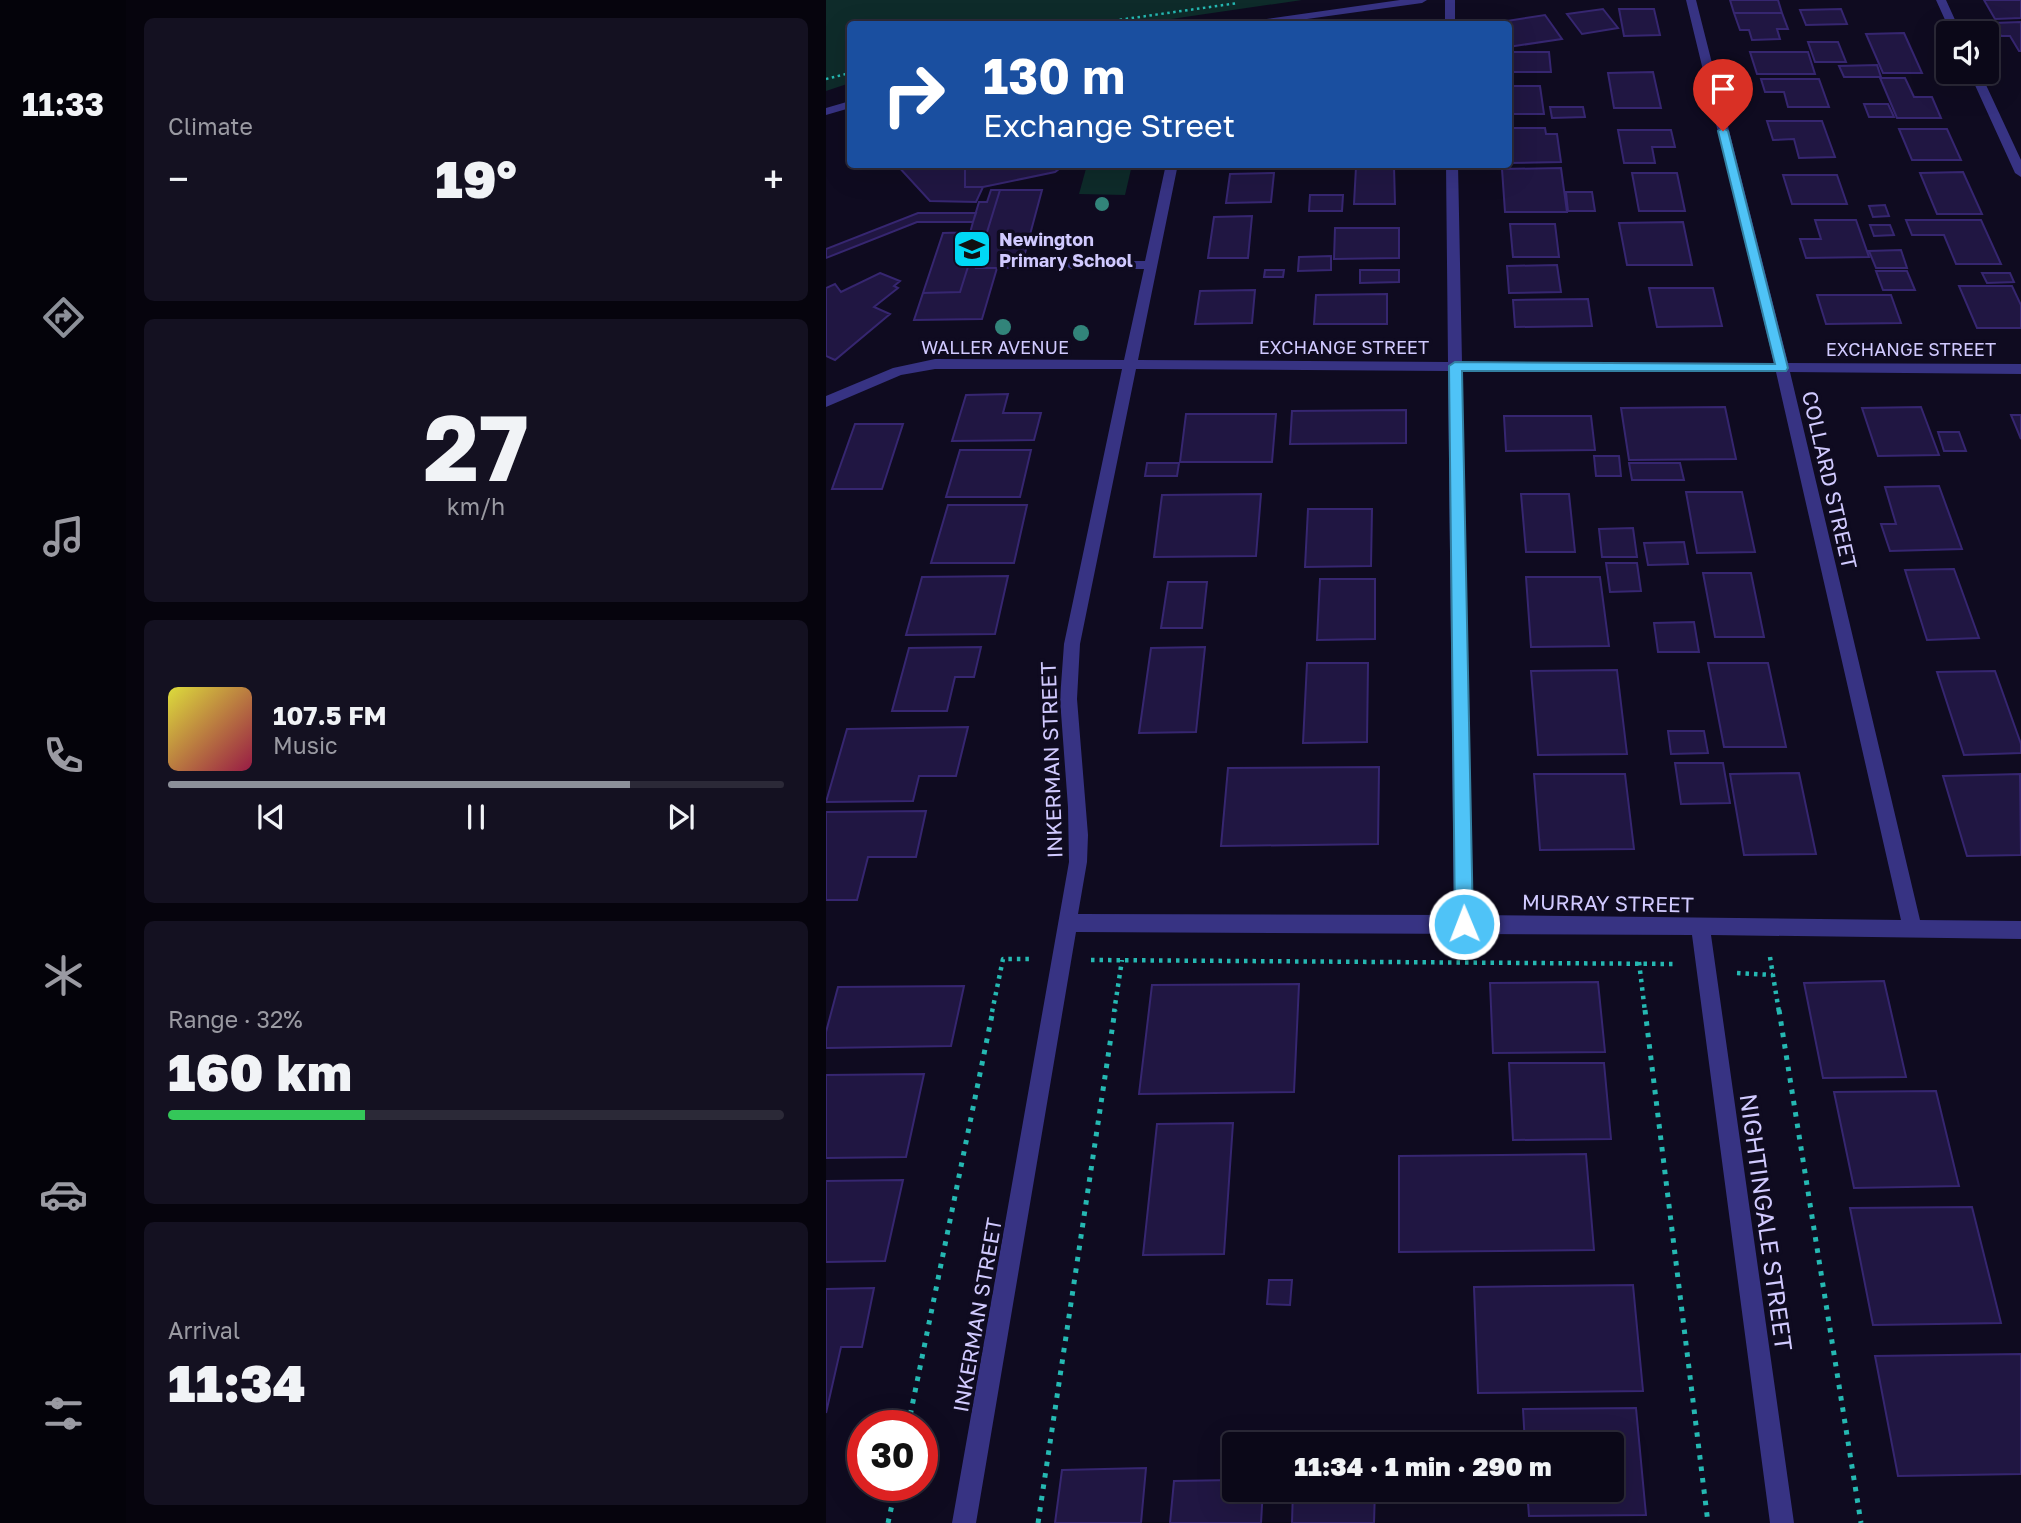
<!DOCTYPE html>
<meta charset="utf-8">
<style>
body{margin:0;font-family:"Golos Text",sans-serif;background:#141121;color:#f1f3f6;height:100vh;display:flex;flex-direction:column;font-size:26px;white-space:nowrap}
*{box-sizing:border-box;margin:0}
p{font-size:23px;color:#9a9aa2}
.icon{flex:none;width:38px;height:38px;fill:none;stroke:currentColor;stroke-width:2;stroke-linecap:round;stroke-linejoin:round}
.map{position:relative;flex:1;overflow:hidden}
.panel{display:flex;flex-direction:column;gap:18px;padding:18px;background:#06040d;width:700px}
.panel>*{flex:none}
.top-card{position:absolute;left:21px;top:21px;width:665px;height:147px;border-radius:7px;box-shadow:0 7px 28px #0002,0 0 0 2px #2b2937;background:#1a4fa0;color:#fff;overflow:hidden}
.controls{position:absolute;left:1110px;top:21px;display:grid;gap:14px}
.controls a{display:grid;place-items:center;width:63px;height:63px;border-radius:7px;background:#0b0818;box-shadow:0 7px 28px #0002,0 0 0 2px #2b2937;font-size:35px}
.speed{position:absolute;left:21px;top:1410px;display:flex;gap:14px;font-size:35px;font-weight:700;text-align:center}
.speed>*{display:grid;place-content:center;width:91px;height:91px;border-radius:50%;background:#0b0818;box-shadow:0 7px 28px #0002,0 0 0 2px #2b2937;line-height:1}
.speed .limit{border:10px solid #d22;background:#fff;color:#111}
.pin{position:absolute;display:grid;place-items:center;width:60px;height:60px;color:#fff;margin:-72px -30px;border-radius:50% 50% 50% 0;rotate:-45deg;box-shadow:0 0 7px #0007}
.pin .icon{rotate:45deg}
.me{position:absolute;width:77px;margin:-38px;rotate:359deg;stroke-linejoin:round;filter:drop-shadow(0 0 5px #0008)}
.turn{display:flex;align-items:center;gap:24px;height:147px;padding:0 21px;font-size:32px}
.turn .icon{width:91px;height:91px;stroke-width:2.5}
.turn b{display:block;font-size:49px;line-height:60px}
.big{font-size:52px;font-weight:800;line-height:1.1}
.panel .card{flex:1;display:flex;flex-direction:column;justify-content:center;gap:10px;min-width:0;padding:0 24px;border-radius:10px;background:#141121}
.panel .dial{align-items:center;gap:0}
.dial b{font-size:91px;line-height:1}
.song{display:flex;align-items:center;gap:21px}
.cover{width:84px;height:84px;border-radius:10px;background:linear-gradient(135deg,hsl(60 70% 55%),hsl(340 70% 35%))}
.played{height:7px;border-radius:4px;background:linear-gradient(90deg,#8c9099 75%,#2b2937 75%)}
.keys{display:flex;justify-content:space-around;direction:ltr}
.heat{display:flex;justify-content:space-between;align-items:center;font-size:38px;direction:ltr}
.charge{height:10px;border-radius:5px;background:linear-gradient(90deg,#34c759 32%,#2b2937 0)}
.trip{position:absolute;left:396px;top:1432px;width:402px;height:70px;border-radius:7px;background:#0b0818;box-shadow:0 7px 28px #0002,0 0 0 2px #2b2937;font-weight:800;line-height:70px;text-align:center}
main{display:flex;flex:1;min-height:0}
.tabs{display:flex;flex-direction:column;width:126px;justify-content:space-around;align-items:center;background:#04030a;color:#9a9aa2}
.tabs .icon{width:49px;height:49px}
.tabs .on{color:#8c9099}
.tabs b{font-size:32px;color:#f1f3f6}
.map>svg:first-child{display:block}
.green{fill:#0e2b2a}
.building{fill:#201642;stroke:#362670;stroke-width:2}
.lines{fill:none;stroke-linecap:round;stroke-linejoin:round}
.path-far2{stroke:#25b8b2;stroke-width:2.5;stroke-dasharray:2.5 3.5;stroke-linecap:butt}
.path-far1{stroke:#25b8b2;stroke-width:4.5;stroke-dasharray:3.5 5;stroke-linecap:butt}
.path{stroke:#25b8b2;stroke-width:5;stroke-dasharray:4.5 7;stroke-linecap:butt}
.minor{fill:#373383;fill-rule:evenodd}
.tree{fill:#32847a}
.route{fill:#4fc3f7;stroke:#337fa1;stroke-width:2}
.labels{text-anchor:middle;dominant-baseline:central;stroke-width:7;stroke-linejoin:round;paint-order:stroke}
.far-poi-label{font-size:18px;font-weight:bold;fill:#d1caff;stroke:#0f0b20;text-anchor:start}
.far-street-label{font-size:18px;fill:#d1caff;stroke:#0f0b20}
.street-label{font-size:21px;fill:#d1caff;stroke:#0f0b20}
.near-street-label{font-size:24px;fill:#d1caff;stroke:#0f0b20}
</style>
<main>
<nav class="tabs">
<b>11:33</b>
<svg class="icon on" aria-label="directions" viewBox="0 0 24 24"><path d="M12 3l9 9-9 9-9-9zM9 14v-3h6M13 9l2 2-2 2"/></svg>
<svg class="icon" aria-label="music" viewBox="0 0 24 24"><path d="M9 18V5l10-2v13"/><circle cx="6" cy="18" r="3"/><circle cx="16" cy="16" r="3"/></svg>
<svg class="icon" aria-label="phone" viewBox="0 0 24 24"><path d="M5 4h4l2 5-3 2q2 4 5 5l2-3 5 2v4C11 20 4 13 5 4z"/></svg>
<svg class="icon" aria-label="climate" viewBox="0 0 24 24"><path d="M12 3v18M4 7l16 10M4 17L20 7"/></svg>
<svg class="icon" aria-label="car" viewBox="0 0 24 24"><path d="M5 17H2v-5l4-1 3-4h7l3 4 3 1v5h-3M9 17h6M6 11h13"/><circle cx="7" cy="17" r="2"/><circle cx="17" cy="17" r="2"/></svg>
<svg class="icon" aria-label="filters" viewBox="0 0 24 24"><path d="M4 7h16M4 17h16"/><circle cx="9" cy="7" r="2"/><circle cx="15" cy="17" r="2"/></svg>
</nav>
<section class="panel">
<div class="card"><p>Climate</p>
<div class="heat"><a>−</a><b class="big">19°</b><a>+</a></div>
</div>
<div class="card dial"><b>27</b><p>km/h</p></div>
<div class="card">
<div class="song"><i class="cover"></i><div><b>107.5 FM</b><p>Music</p></div></div>
<div class="played"></div>
<div class="keys"><svg class="icon" aria-label="previous" viewBox="0 0 24 24"><path d="M18 5L8 12l10 7zM5 5v14"/></svg><svg class="icon" aria-label="pause" viewBox="0 0 24 24"><path d="M8 5v14M16 5v14"/></svg><svg class="icon" aria-label="next" viewBox="0 0 24 24"><path d="M6 5l10 7-10 7zM19 5v14"/></svg></div>
</div>
<div class="card"><p>Range · 32%</p><b class="big">160 km</b><div class="charge"></div></div>
<div class="card"><p>Arrival</p><b class="big">11:34</b></div>
</section>
<div class="map">
<svg width="1195" height="1523" viewBox="0 0 1195 1523">
<rect width="100%" height="100%" fill="#0f0b20"/>
<path class="green" d="M0 0H476L311 24H24V83L0 91Z
M261 165H306L299 195 253 194Z"/>
<path class="building" d="M904 0H952L956 13H908Z
M1158 0H1195V18L1169 19Z
M777 9 792 28 756 34 741 14Z
M793 9H828L834 35 798 36Z
M1015 9 1021 24 980 25 974 10Z
M908 13H956L962 29H951L954 39 926 40 923 30H914Z
M719 15 736 39 682 47V24H662Z
M1195 22V51H1193L1184 36H1175L1168 23Z
M1078 33 1096 73H1057L1040 34Z
M982 42H1012L1020 62H989Z
M682 52H723L725 72H682Z
M924 52H982L989 74H931Z
M1051 65 1055 77H1018L1013 66Z
M827 72 835 108H788L782 73Z
M1054 78H1079L1088 97H1106L1115 118H1071Z
M935 79H993L1003 107H962L958 92H939Z
M682 86H714L718 114H682Z
M1038 104H1062L1068 117H1043Z
M724 107H757L759 117 726 118Z
M941 121H996L1009 157 973 158 968 139 947 140Z
M686 128H719L720 134H731L735 162 682 163Z
M1073 129H1121L1135 160H1086Z
M792 130H845L849 147H826L829 163H798Z
M70 164H155L139 168V187H157L150 202 104 201Z
M155 164H223L237 166 229 172 157 187H139V168Z
M568 166 569 204H528L530 167Z
M735 168 741 212H679L676 169Z
M1137 172 1156 214H1111L1094 173Z
M448 173 445 202 400 203 404 174Z
M806 173H851L859 211H813Z
M957 175H1011L1021 204H966Z
M165 190H174L150 268H171L156 319 88 320 97 293 134 292 153 232 144 233 147 222 153 202H161Z
M174 190H216L195 268H150Z
M740 192H766L769 211H742Z
M484 195H517L516 211H483Z
M1059 205 1063 216 1047 217 1043 206Z
M92 213H150L147 222H91L0 258V249Z
M426 216 422 258H382L388 217Z
M989 220H1030L1043 257 980 258 974 239H995Z
M1080 220H1155L1175 264H1130L1118 235H1086Z
M857 222 866 265H801L793 223Z
M684 224H729L733 257H687Z
M1044 225H1064L1068 235 1048 236Z
M509 228H573V258L508 259Z
M153 232 134 292 97 293 117 233Z
M1075 250 1081 268H1050L1043 251Z
M505 256V270L472 271 473 257Z
M731 265 735 292 683 293 681 266Z
M439 270H458L457 277H438Z
M534 270H573V282L534 283Z
M1050 271H1081L1089 290H1057Z
M54 273 74 281 68 286 72 288 48 307 64 314 9 360 0 356V288L9 284 15 292Z
M1156 273H1184L1188 282 1161 283Z
M1133 286H1186L1195 305V328H1151Z
M823 288H887L896 326 831 327Z
M429 290 426 323 369 324 374 291Z
M561 294V324H488L490 295Z
M991 295H1065L1075 323 1000 324Z
M762 299 766 326 689 327 687 300Z
M182 394 177 413H215L208 440 126 441 140 395Z
M899 407 910 459 803 460 795 408Z
M1095 407 1113 455 1052 456 1036 408Z
M580 410V443L464 444 466 411Z
M360 414H450L446 462H354Z
M1185 415H1195V439Z
M678 416H765L769 450 680 451Z
M29 424H77L56 489H6Z
M1112 432H1133L1140 451H1118Z
M134 450H205L194 497H120Z
M768 456H793L795 476H770Z
M321 463H353L351 476H319Z
M803 463H854L858 480H806Z
M1113 486 1136 549 1064 551 1055 524H1070L1059 487Z
M860 492H916L929 552 871 553Z
M435 494 430 556 328 557 336 495Z
M695 494H743L749 552H700Z
M122 505H201L188 563H105Z
M482 509H546L545 566 479 567Z
M807 528 811 557H776L773 529Z
M858 542 862 564 822 565 818 543Z
M780 563H811L815 591 784 592Z
M1128 569 1153 638 1101 640 1079 570Z
M877 573H925L938 637H889Z
M182 576 169 634 80 635 96 577Z
M700 577H774L783 646 705 647Z
M494 579H549V639L491 640Z
M342 582H381L376 628H335Z
M868 622 873 652H832L828 623Z
M155 647 148 677H129L121 711H66L83 648Z
M379 647 370 732 313 733 325 648Z
M481 663H542L541 742 477 743Z
M882 663H942L960 747H898Z
M791 670 801 754 712 755 705 671Z
M1169 671 1195 744V753L1138 755 1111 672Z
M142 727 130 776H93L87 801 0 802 21 729Z
M842 731H878L882 753 845 754Z
M849 763H897L904 803 855 804Z
M553 767 552 844 395 846 402 768Z
M973 773 990 854 918 855 904 774Z
M708 774H799L808 849 714 850Z
M1194 774 1195 855 1141 856 1117 776Z
M100 811 90 857H42L31 900H0V812Z
M1058 981 1080 1077 997 1078 978 983Z
M772 982 779 1052 667 1053 664 983Z
M473 984 468 1092 313 1094 326 985Z
M138 986 125 1046 0 1048V1032L12 987Z
M683 1063H778L785 1139 687 1140Z
M98 1074 80 1157 0 1158V1075Z
M1110 1091 1133 1186 1028 1188 1008 1092Z
M407 1123 398 1254 317 1255 331 1124Z
M760 1154 768 1250 573 1252V1156Z
M77 1180 59 1261 0 1262V1181Z
M1146 1207 1175 1323 1047 1325 1024 1208Z
M443 1280H466L464 1305 441 1304Z
M807 1285 817 1391 652 1393 648 1287Z
M48 1288 36 1347H15L0 1413V1289Z
M1195 1354V1474L1072 1476 1049 1356Z
M810 1408 820 1515 703 1516 701 1489H786V1444H699L697 1409Z
M320 1468 315 1523H229L236 1470Z
M408 1480V1489H437L435 1523H344L348 1481Z
M467 1489H549L548 1523H466Z"/>
<g class="lines">
<path class="path-far2" d="M264 24 412 3
M0 79 24 73"/>
<path class="path-far1" d="M944 957 953 1012
M265 960 851 964
M813 962 819 1012
M911 973 947 975
M166 1012 177 959H207
M288 1012 296 960"/>
<path class="path" d="M819 1010 882 1523
M953 1010 1035 1523
M82 1426 167 1010
M62 1523 70 1486
M212 1523 289 1010"/>
<path class="minor" d="M574 0H601L596 3 445 24H421L426 21Z
M619 0H629V24H619Z
M860 0H870L962 363 1195 364V374L964 372 1094 920 1195 921V939L885 935 968 1523H944L866 935 250 932 150 1523H126L243 862 242 807 234 699 238 644 296 369H109L75 375 0 407V396L67 368 109 359 298 360 318 269H245L239 265 245 261H319L340 164H352L312 360 622 362 620 164H632L636 362 948 363ZM310 369 622 371 628 915 252 914 261 862 262 835 251 699 254 644ZM636 371 950 372 1075 920 647 915Z
M1110 0H1120L1135 33H1125Z
M1143 72H1154L1195 160V177L1189 173Z
M24 101V108L0 115V108Z"/>
</g>
<g class="tree">
<circle cx="276" cy="204" r="7"/>
<circle cx="177" cy="327" r="8"/>
<circle cx="255" cy="333" r="8"/>
</g>
<path class="route" d="M897 128 902 131 962 368 960 371H636L647 924 638 932 629 924 623 366 629 362 949 364 892 131Z"/>
<defs>
<symbol id="school-square" viewBox="-11 -11 22 22"><rect x="-9" y="-9" width="18" height="18" rx="4" fill="#00d8f5" stroke="#0f0b20"/><path d="M0-5L7-2L0 1L-7-2ZM-4 1L0 2.5L4 1V4Q0 6-4 4Z" fill="#111"/></symbol>
</defs>
<g fill-rule="evenodd">
<use href="#school-square" x="124" y="227" width="44" height="44"/>
</g>
<g class="labels">
<g class="far-poi-label">
<text x="173" y="239">Newington<tspan x="173" dy="21">Primary School</tspan></text>
</g>
<g class="far-street-label">
<text x="169" y="347">WALLER AVENUE</text>
<text x="518" y="347">EXCHANGE STREET</text>
<text x="1085" y="349">EXCHANGE STREET</text>
</g>
<g class="street-label">
<text transform="translate(1004 480) rotate(77)">COLLARD STREET</text>
<text transform="translate(225 760) rotate(-92)">INKERMAN STREET</text>
<text transform="translate(782 903) rotate(1)">MURRAY STREET</text>
<text transform="translate(151 1315) rotate(-80)">INKERMAN STREET</text>
</g>
<g class="near-street-label">
<text transform="translate(941 1222) rotate(82)">NIGHTINGALE STREET</text>
</g>
</g>
</svg>
<div class="controls">
<a><svg class="icon" aria-label="sound" viewBox="0 0 24 24"><path d="M4 9h4l5-4v14l-5-4H4zM17 9q2 3 0 6"/></svg></a>
</div>
<div class="speed"><div class="limit">30</div></div>
<div class="pin" style="left:897px;top:131px;background:#d93025"><svg class="icon" aria-label="arrive" viewBox="0 0 24 24"><path d="M6 21V4h12l-3 4 3 4H6"/></svg></div>
<svg class="me" style="left:638px;top:924px" viewBox="-20 -20 40 40"><circle r="17" fill="#4fc3f7" stroke="#fff" stroke-width="3"/><path d="M0-11L8 9 0 5-8 9z" fill="#fff"/></svg>
<div class="trip">11:34 · 1 min · 290 m</div>
<div class="top-card">
<div class="turn"><svg class="icon" aria-label="right" viewBox="0 0 24 24"><path d="M7 20v-9h11M14 6l5 5-5 5"/></svg><div><b>130 m</b>Exchange Street</div></div>
</div>
</div>
</main>
